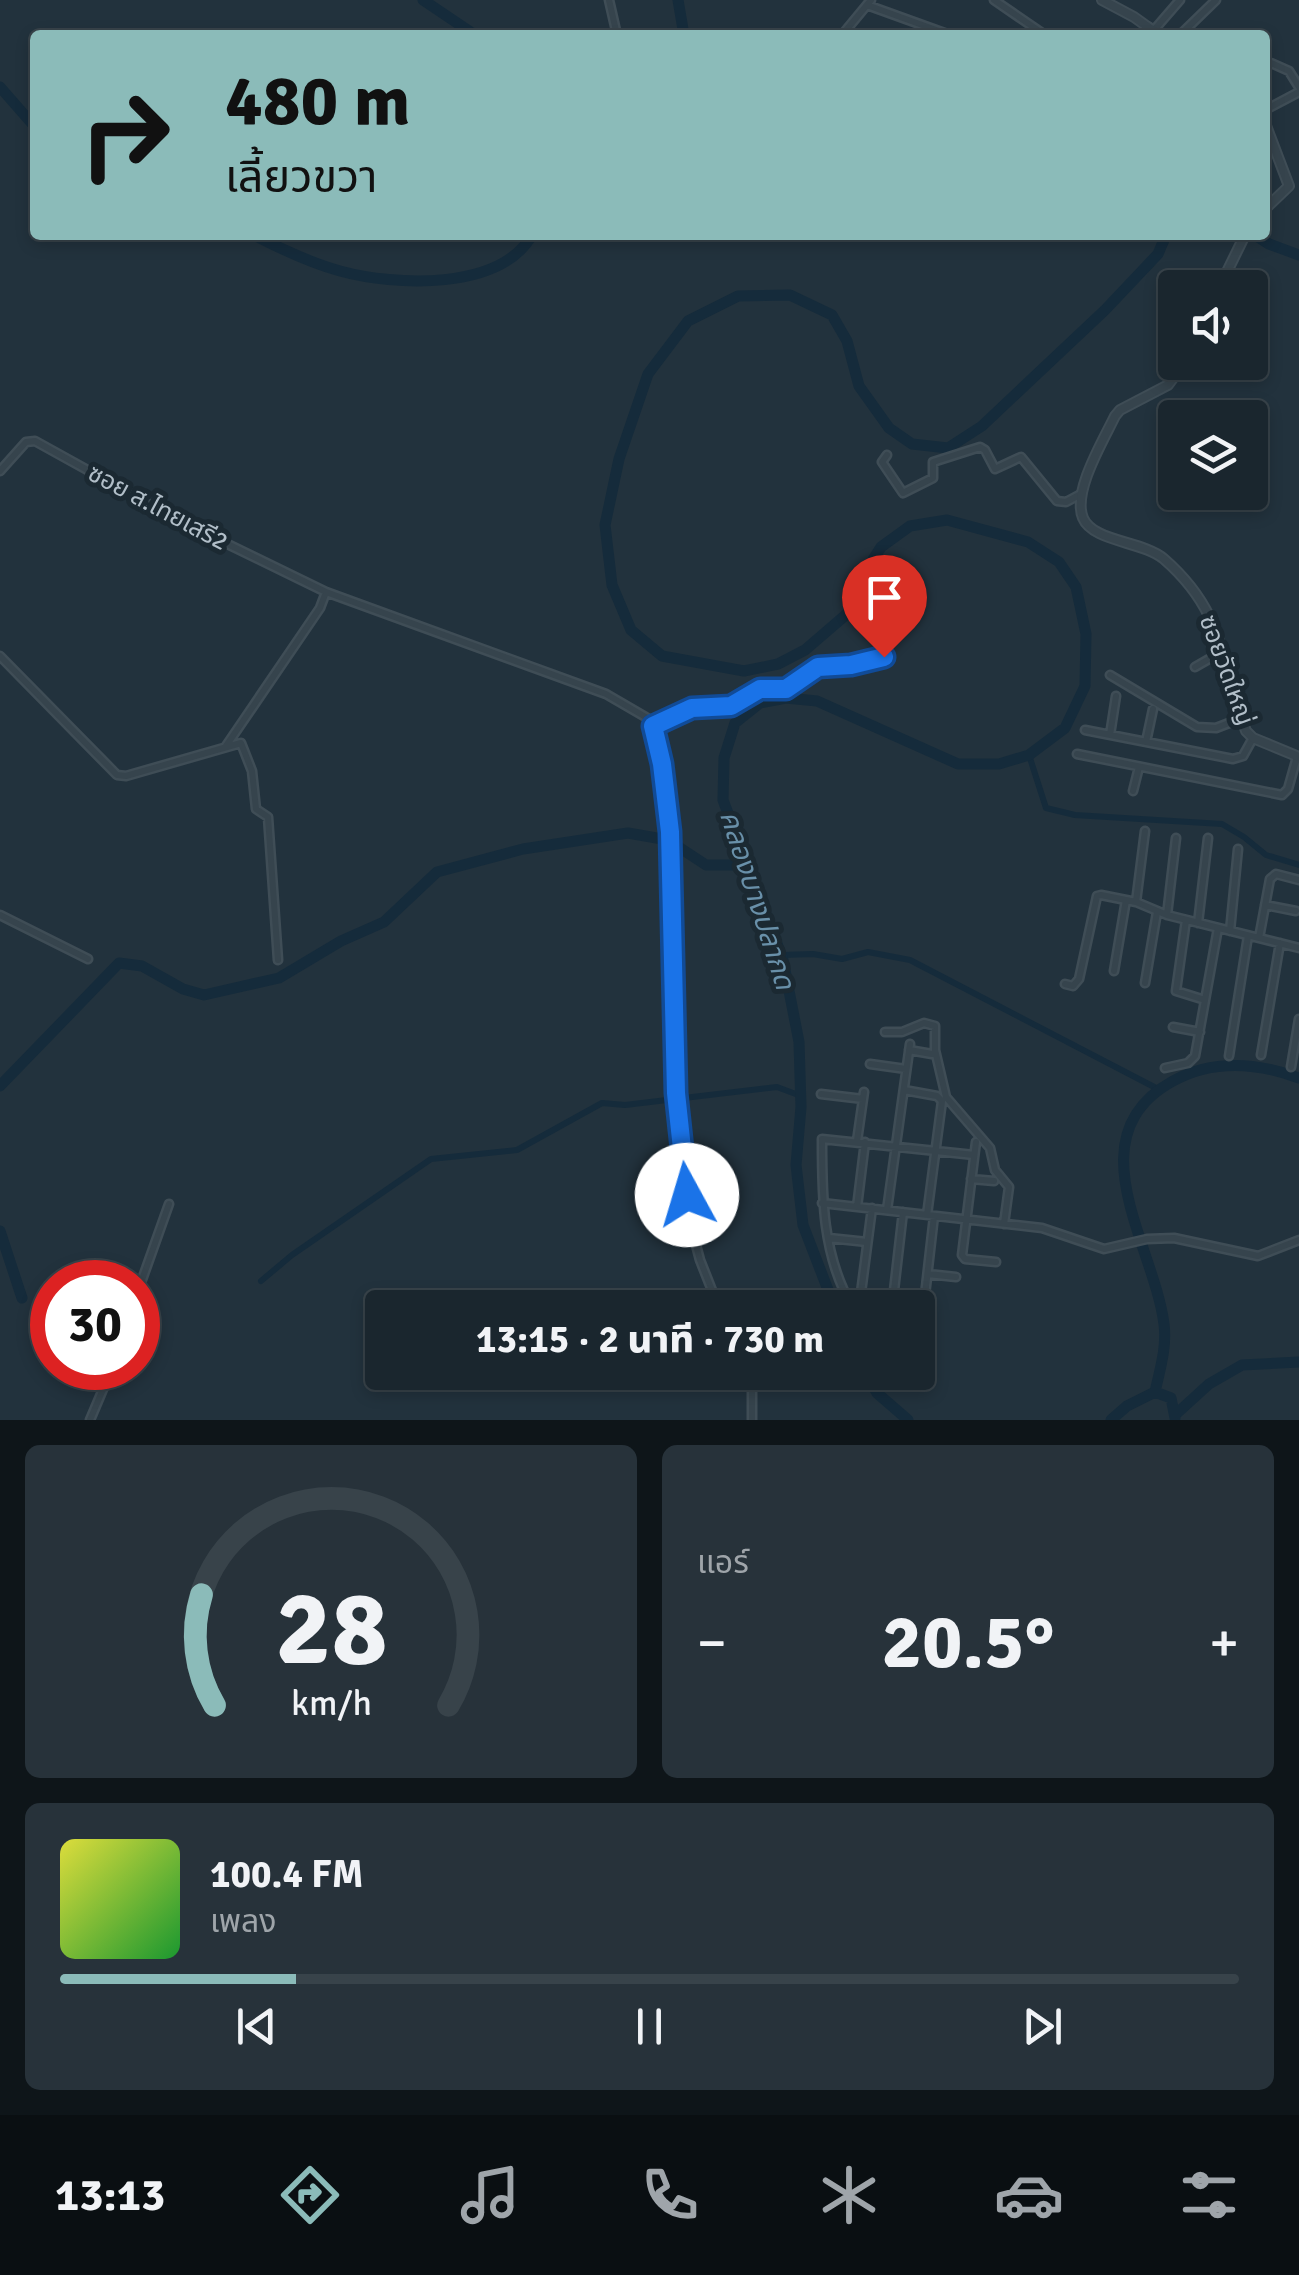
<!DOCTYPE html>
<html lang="th">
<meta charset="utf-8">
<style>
body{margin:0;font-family:Signika,"Noto Sans Thai",sans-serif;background:#27323a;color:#f1f3f6;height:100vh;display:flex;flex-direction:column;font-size:38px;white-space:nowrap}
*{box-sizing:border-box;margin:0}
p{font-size:32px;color:#9fa5aa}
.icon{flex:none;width:55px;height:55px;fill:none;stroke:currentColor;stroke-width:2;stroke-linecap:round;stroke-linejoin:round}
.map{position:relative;height:1420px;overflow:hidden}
.panel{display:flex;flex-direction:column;gap:25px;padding:25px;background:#0e1519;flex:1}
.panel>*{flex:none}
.hud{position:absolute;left:30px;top:30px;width:1240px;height:210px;border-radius:10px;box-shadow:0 5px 15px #0003,0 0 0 2px #38434a;background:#8bbbb9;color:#111;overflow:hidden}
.buttons{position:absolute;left:1158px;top:270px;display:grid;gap:20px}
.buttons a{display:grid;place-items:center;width:110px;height:110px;border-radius:10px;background:#1a262e;box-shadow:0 5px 15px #0003,0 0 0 2px #38434a;font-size:50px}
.speed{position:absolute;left:30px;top:1260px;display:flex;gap:20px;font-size:50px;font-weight:700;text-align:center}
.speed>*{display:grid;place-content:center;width:130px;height:130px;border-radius:50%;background:#1a262e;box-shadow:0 5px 15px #0003,0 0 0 2px #38434a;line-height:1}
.speed .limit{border:15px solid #d22;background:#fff;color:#111}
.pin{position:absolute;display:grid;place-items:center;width:85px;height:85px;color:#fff;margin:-102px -42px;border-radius:50% 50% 50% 0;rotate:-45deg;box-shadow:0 0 10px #0007}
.pin .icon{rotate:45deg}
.me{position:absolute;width:110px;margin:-55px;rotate:354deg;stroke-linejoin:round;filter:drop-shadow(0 0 8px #0008)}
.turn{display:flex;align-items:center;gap:35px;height:210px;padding:0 30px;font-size:45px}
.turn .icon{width:130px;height:130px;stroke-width:2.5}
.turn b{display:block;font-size:70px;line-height:85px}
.big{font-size:75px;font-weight:800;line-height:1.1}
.panel .card{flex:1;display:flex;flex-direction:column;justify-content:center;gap:15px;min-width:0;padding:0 35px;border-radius:15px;background:#27323a}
.panel .dial{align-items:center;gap:0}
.dial svg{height:260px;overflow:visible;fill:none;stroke:#38434a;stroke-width:7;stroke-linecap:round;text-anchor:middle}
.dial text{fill:#f1f3f6;stroke:none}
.song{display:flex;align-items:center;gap:30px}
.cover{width:120px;height:120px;border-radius:15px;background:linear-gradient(135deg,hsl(60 70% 55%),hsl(130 70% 35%))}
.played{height:10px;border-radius:5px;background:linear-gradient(90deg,#8bbbb9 20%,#38434a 20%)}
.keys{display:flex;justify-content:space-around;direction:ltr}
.heat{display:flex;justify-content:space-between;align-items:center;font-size:55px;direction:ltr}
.panel .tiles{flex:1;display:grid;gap:25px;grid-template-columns:1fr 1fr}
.card:last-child{grid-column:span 2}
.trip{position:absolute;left:365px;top:1290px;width:570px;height:100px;border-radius:10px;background:#1a262e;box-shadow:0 5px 15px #0003,0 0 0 2px #38434a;font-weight:800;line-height:100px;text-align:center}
.tabs{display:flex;height:160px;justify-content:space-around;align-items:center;background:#0a0f12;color:#9fa5aa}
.tabs .icon{width:70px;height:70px}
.tabs .on{color:#8bbbb9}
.tabs b{font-size:45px;color:#f1f3f6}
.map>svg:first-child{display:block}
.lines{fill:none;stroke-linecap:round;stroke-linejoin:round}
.canal{stroke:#152b3b;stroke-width:6}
.river{stroke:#152b3b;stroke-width:11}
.minor-casing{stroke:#3f4d56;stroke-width:11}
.tertiary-casing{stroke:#3f4d56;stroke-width:12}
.minor{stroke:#36444d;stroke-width:6}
.tertiary{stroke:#36444d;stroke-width:8}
.route-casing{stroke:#114b97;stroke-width:25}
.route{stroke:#1a73e8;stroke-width:18}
.labels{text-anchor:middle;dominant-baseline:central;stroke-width:10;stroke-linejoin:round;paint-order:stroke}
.street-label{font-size:25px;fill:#b1bec8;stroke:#1b2932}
.water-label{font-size:28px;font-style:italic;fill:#6990a9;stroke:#1b2932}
</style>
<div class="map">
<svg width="1299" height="1420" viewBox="0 0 1299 1420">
<rect width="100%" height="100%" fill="#22323d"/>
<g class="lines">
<path class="canal" d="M1029 755 1046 808 1075 815 1222 824 1244 837 1266 855 1299 865
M781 955 813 954 842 959 868 952 910 960 1158 1089
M261 1281 292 1255 431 1159 517 1150 602 1103 625 1105 777 1087 801 1096"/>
<path class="river" d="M423 0 475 35
M678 0 684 35
M0 87 35 127
M254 235C281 249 311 263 340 271 395 286 500 291 532 235
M1255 235 1269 244 1299 255
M0 1086 119 963 142 966 183 989 204 995 279 978 341 941 384 922 437 872 523 849 628 833 668 840 706 865H747
M0 1231 22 1298
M835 1308 803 1225 796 1165 801 1107 799 1042 783 960 723 800 724 758 735 723 760 703 786 698 817 701 958 764H999L1029 755 1065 728 1085 686 1086 634 1076 587 1059 562 1028 542 947 520 910 526 881 547 862 577 848 613 805 650 778 664 744 671 662 656 631 630 612 585 605 525 619 459 648 374 688 321 738 296 790 295 832 315 847 341 859 386 889 428 912 444 948 448 982 426 1105 310 1158 254 1166 235
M865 1372 877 1393 908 1420
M1155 1392C1160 1369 1167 1347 1164 1324 1154 1245 1073 1136 1173 1081 1213 1059 1258 1063 1299 1078
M1175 1415 1209 1384 1242 1365 1299 1362
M1111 1420 1127 1406 1155 1392 1171 1398 1175 1418"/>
<defs>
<path id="minor" d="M609 0 617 35
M994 0 1045 35
M867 5 950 35
M1154 30 1180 0
M842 35 871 0
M1142 35 1149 27
M1180 35 1216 0
M1271 63 1289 71 1299 87
M1265 110 1299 92
M887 455 882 462 903 493 933 478V462L980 447 985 450 995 469 1021 457 1057 501 1066 502 1081 494
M0 471 26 442 35 441 176 519 326 592 606 694 649 719 654 727 662 765 673 893 676 1093 689 1219 700 1260 719 1308
M0 656 117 775 126 776 241 743 252 771 256 809 268 817 278 960
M1195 667 1223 651
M1110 675 1197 727 1216 728 1242 718
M653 725 686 709 731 706 760 689H786L818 667 884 657
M1085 730 1233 759 1243 756 1253 738
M1110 735 1116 696
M1146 742 1153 709
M226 746 320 608 326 592
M1077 754 1282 795 1288 789 1297 757
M1133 791 1139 767
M1136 902 1145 831
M1265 905 1296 911
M0 915 88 959
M1167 915 1176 838
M1186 920 1176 991 1205 1000
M1198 923 1208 838
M1230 931 1238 849
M1259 938 1270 879 1276 874 1299 880
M1114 971 1126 900
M1145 983 1157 912
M1065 984 1073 986 1079 979 1097 896 1101 895 1136 902 1167 915 1299 948
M1173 1027 1200 1032
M885 1032H902L924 1023 935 1026V1050L946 1097 990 1148 995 1170 1009 1187 1004 1224
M909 1050 932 1054
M1261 1055 1280 943
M1229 1056 1248 936
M870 1064 906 1069
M1291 1067 1299 1019
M1165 1068 1188 1063 1195 1056 1218 928
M904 1090 937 1096 942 1101 927 1215
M821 1094 863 1099
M857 1141 864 1092
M976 1142 962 1255 965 1259 996 1262
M971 1179 994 1181
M822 1203 1042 1228 1104 1249 1147 1239 1174 1238 1258 1256 1299 1240
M857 1207 865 1142
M887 1210 910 1044
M829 1238 867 1242
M928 1274 956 1277
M138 1291 169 1204
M853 1308C822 1256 822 1197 822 1139L974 1155
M859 1308 872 1208
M892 1308 903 1212
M920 1339 934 1216
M752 1372V1420
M90 1420 112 1368"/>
<path id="tertiary" d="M1102 0 1134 17 1159 35
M1265 123 1289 186 1265 209
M1219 288 1245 235
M1185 362 1168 385 1120 410 1115 416C1103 441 1072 492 1083 518 1093 542 1143 541 1164 559 1226 613 1220 661 1246 731L1253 738 1299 757"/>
</defs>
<use href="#minor" class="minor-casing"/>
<use href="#tertiary" class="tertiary-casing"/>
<use href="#minor" class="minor"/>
<use href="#tertiary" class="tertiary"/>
</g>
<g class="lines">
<defs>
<path id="route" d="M687 1195 676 1093 670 832 662 764 653 726 692 708 731 706 760 689H786L818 667 851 665 884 657"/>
</defs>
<use href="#route" class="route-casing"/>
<use href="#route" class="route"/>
</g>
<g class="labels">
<g class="street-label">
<text transform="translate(158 507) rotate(28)">ซอย ส.ไทยเสรี2</text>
<text transform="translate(1227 670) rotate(70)">ซอยวัดใหญ่</text>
</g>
<g class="water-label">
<text transform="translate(757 900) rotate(72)">คลองบางปลากด</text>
</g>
</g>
</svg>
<div class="buttons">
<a><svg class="icon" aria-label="sound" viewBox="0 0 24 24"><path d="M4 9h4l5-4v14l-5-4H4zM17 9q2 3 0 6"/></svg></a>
<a><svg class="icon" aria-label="layers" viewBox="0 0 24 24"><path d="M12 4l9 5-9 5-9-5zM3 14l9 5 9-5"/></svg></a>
</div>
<div class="speed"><div class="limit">30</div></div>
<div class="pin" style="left:884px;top:657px;background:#d93025"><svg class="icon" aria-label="arrive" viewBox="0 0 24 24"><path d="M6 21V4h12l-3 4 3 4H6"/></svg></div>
<svg class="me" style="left:687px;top:1195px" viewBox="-20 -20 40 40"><circle r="19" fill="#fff"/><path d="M0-13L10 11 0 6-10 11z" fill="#1a73e8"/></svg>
<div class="trip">13:15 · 2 นาที · 730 m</div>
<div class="hud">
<div class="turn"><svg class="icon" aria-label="right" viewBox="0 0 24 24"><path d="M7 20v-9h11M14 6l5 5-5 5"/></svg><div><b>480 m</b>เลี้ยวขวา</div></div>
</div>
</div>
<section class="panel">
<div class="tiles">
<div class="card dial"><svg viewBox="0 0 100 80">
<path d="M14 69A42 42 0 1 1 86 69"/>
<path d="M14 69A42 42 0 0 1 10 35" stroke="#8bbbb9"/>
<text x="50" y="56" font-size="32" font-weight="700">28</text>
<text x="50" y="72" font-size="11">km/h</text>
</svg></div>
<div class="card"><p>แอร์</p>
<div class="heat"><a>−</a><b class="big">20.5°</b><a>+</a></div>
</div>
<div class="card">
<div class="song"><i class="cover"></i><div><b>100.4 FM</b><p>เพลง</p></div></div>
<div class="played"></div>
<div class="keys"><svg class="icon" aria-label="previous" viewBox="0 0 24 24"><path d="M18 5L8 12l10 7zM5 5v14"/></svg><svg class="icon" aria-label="pause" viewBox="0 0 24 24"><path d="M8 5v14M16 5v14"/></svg><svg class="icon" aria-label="next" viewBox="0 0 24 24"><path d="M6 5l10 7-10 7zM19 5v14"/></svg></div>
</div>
</div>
</section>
<nav class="tabs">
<b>13:13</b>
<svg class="icon on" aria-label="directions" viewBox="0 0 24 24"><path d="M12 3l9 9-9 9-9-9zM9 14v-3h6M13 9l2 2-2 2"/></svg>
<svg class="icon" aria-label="music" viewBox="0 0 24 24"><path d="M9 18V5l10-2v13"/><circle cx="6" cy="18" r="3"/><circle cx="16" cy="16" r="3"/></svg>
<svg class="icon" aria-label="phone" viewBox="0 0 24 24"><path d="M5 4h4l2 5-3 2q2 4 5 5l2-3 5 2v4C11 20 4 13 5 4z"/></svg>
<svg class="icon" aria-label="climate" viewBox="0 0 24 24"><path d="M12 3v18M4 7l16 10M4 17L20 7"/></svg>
<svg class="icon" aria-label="car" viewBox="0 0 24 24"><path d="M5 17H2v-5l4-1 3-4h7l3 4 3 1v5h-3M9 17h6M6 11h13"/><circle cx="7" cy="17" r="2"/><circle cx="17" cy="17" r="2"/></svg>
<svg class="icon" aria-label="filters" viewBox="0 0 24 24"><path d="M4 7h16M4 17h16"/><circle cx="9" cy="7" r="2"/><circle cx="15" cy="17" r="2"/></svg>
</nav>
